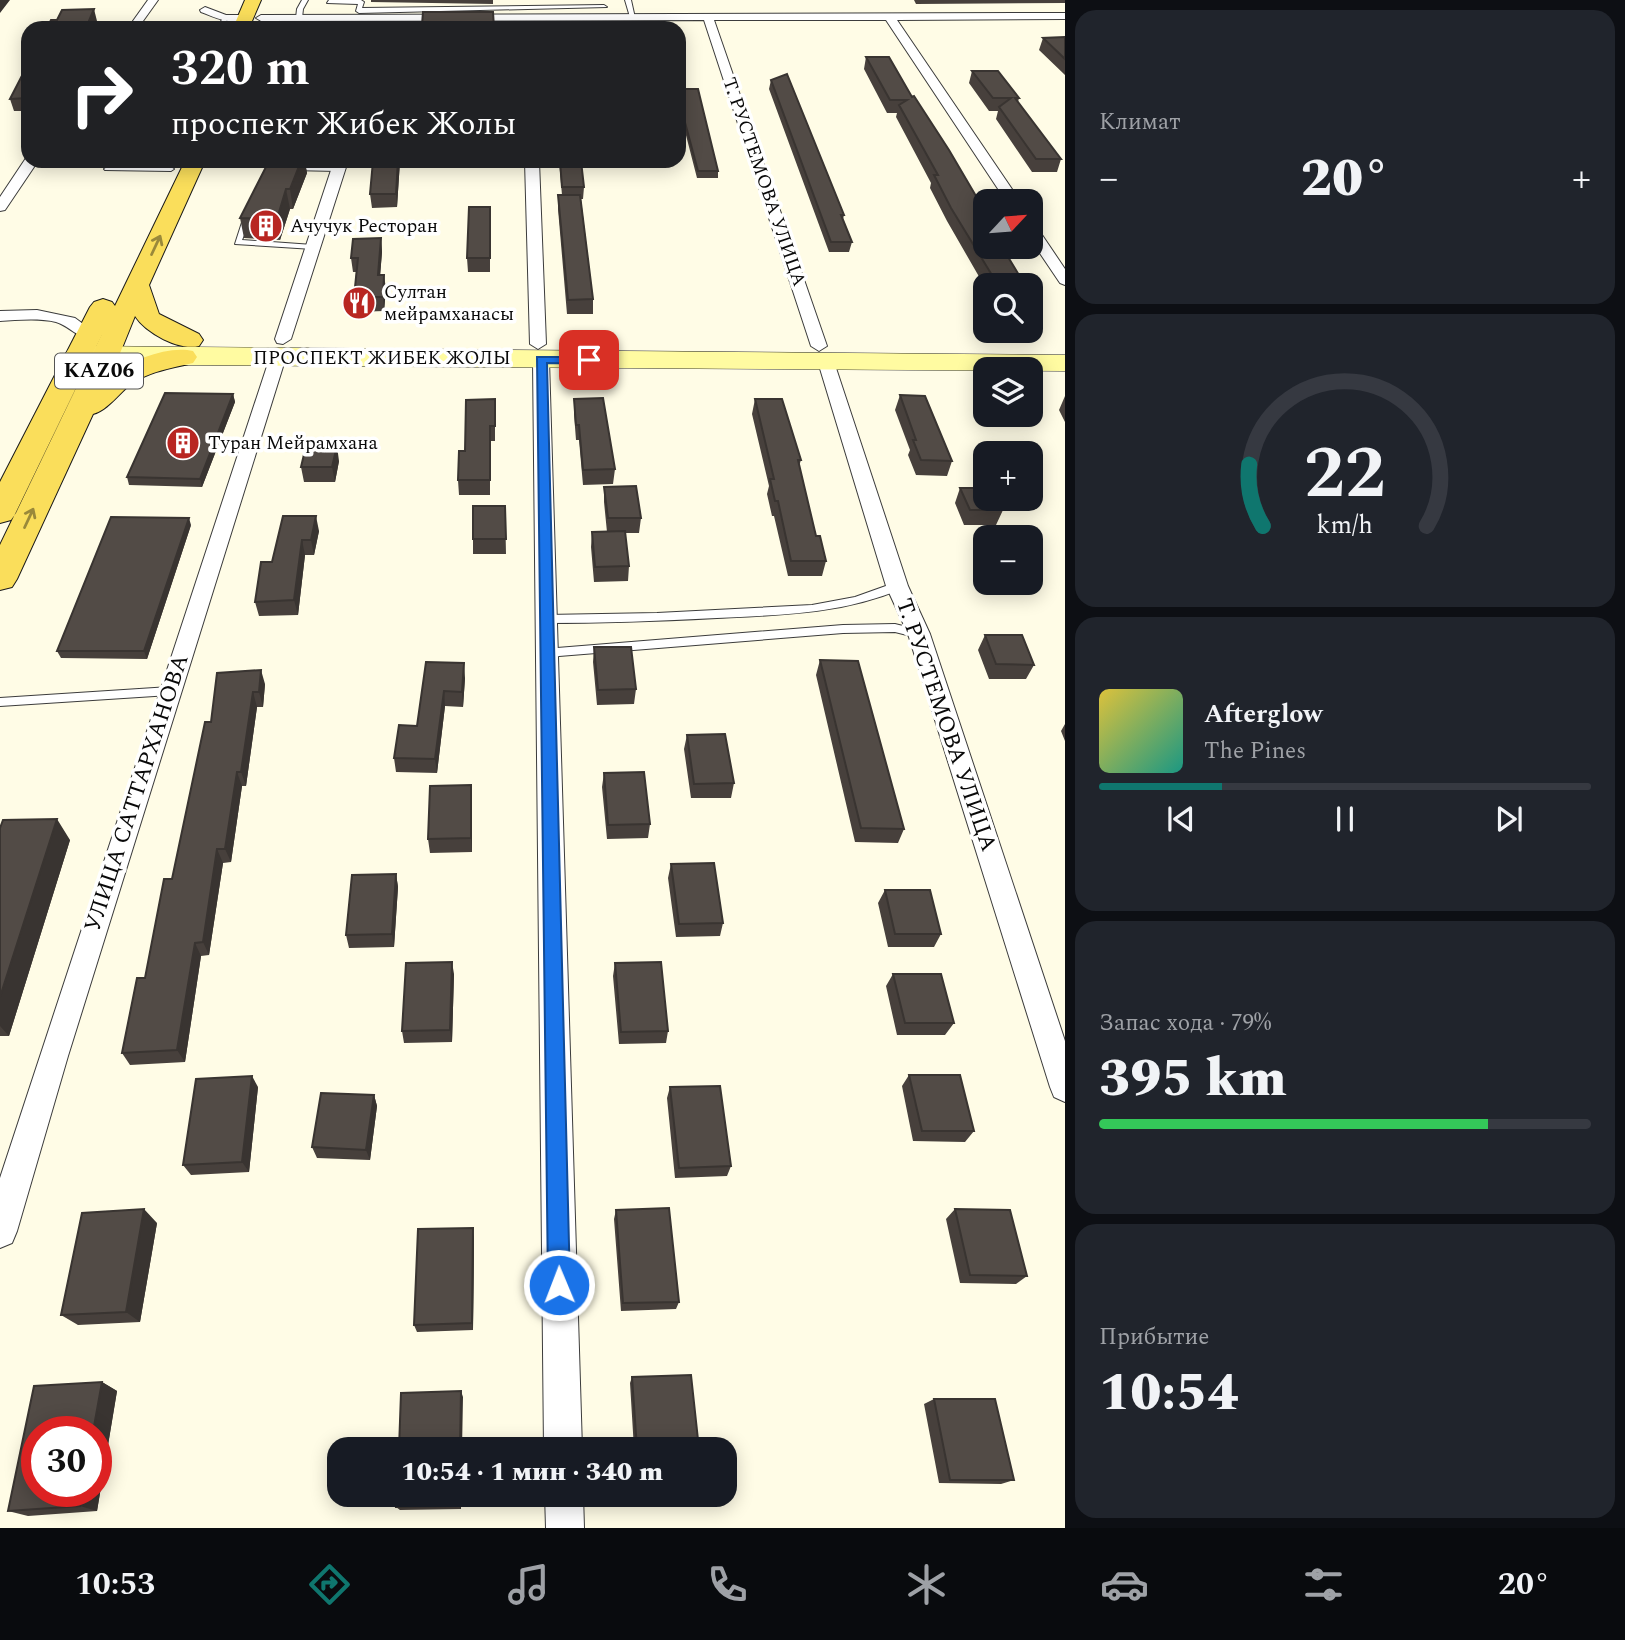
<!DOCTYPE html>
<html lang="ru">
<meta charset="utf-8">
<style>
body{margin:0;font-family:Spectral,serif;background:#20242c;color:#f1f3f6;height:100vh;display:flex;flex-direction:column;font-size:26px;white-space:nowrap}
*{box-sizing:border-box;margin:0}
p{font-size:23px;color:#9ea1a6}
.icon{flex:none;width:38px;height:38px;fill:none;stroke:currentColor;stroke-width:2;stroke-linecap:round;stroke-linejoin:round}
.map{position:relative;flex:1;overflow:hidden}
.side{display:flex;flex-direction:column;gap:10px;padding:10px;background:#0d0f14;width:560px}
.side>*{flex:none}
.top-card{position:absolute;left:21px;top:21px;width:665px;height:147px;border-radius:21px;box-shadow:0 4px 18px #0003;background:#202124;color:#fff;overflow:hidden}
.needle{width:46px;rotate:64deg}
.controls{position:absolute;left:973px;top:189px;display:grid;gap:14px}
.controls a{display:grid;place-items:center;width:70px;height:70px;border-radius:14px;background:#171b24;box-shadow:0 4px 18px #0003;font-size:35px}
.speed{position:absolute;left:21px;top:1416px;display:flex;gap:14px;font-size:35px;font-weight:700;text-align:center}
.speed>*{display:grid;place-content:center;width:91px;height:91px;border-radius:50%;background:#171b24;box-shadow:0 4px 18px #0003;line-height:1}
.speed .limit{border:10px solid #d22;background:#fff;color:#111}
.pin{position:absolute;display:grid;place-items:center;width:60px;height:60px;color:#fff;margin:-30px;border-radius:14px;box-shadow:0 4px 10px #0006}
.me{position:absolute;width:77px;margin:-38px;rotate:359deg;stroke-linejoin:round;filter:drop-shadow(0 0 5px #0008)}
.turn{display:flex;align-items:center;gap:24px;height:147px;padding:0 35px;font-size:32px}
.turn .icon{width:91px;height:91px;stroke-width:2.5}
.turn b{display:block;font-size:49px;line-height:60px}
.big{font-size:52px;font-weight:800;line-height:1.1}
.side .tile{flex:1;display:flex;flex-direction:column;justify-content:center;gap:10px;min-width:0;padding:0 24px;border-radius:21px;background:#20242c}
.side .dial{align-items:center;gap:0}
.dial svg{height:182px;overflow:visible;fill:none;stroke:#363941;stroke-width:7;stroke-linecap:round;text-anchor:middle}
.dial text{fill:#f1f3f6;stroke:none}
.song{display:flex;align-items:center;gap:21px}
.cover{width:84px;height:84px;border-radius:10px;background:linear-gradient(135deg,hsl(50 70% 55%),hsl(170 70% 35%))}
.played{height:7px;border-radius:4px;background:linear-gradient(90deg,#0f766e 25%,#363941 25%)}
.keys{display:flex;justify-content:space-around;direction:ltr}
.heat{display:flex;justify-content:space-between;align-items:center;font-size:38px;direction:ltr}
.charge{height:10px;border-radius:5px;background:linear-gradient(90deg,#34c759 79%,#363941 0)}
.trip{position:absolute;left:327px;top:1437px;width:410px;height:70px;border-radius:21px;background:#171b24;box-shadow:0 4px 18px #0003;font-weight:800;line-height:70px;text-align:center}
.menu{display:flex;height:112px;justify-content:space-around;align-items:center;background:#090b0e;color:#9ea1a6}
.menu .icon{width:49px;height:49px}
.menu .on{color:#0f766e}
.menu b{font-size:32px;color:#f1f3f6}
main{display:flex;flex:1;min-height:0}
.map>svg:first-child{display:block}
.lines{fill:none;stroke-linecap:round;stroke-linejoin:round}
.lane-casing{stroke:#3c3c3c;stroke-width:2}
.street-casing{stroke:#3c3c3c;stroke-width:2}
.secondary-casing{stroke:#2b2b2b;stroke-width:1}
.primary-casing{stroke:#1a1a1a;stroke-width:2}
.lane{fill:#fff;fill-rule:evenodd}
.street{fill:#fff;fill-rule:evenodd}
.secondary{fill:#fffba1;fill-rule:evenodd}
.primary{fill:#fade5b;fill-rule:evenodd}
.wall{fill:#47403c}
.shaded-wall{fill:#393431}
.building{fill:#524b46;stroke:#393431;stroke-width:2}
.oneway{stroke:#9a893a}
.route{fill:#1a73e8;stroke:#114b97;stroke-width:2}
.labels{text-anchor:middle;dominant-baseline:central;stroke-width:7;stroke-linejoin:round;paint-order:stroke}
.far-street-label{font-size:19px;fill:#090909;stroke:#fff}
.far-poi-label{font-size:19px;fill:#090909;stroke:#fff;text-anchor:start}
.shield{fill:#fff;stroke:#535353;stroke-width:2}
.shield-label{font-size:21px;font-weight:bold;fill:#090909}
.street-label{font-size:23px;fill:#090909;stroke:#fff}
</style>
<main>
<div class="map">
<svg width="1065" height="1528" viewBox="0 0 1065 1528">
<rect width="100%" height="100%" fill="#fffce6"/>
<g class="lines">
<defs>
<path id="lane" d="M302 0H308L303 9 302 18 299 20 296 18 297 9Z
M329 0H361L364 2 362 8 604 5 607 7 359 13 356 11 358 4 327 3Z
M625 0H631L635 18 630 17Z
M223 17 228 18 222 28 219 26Z
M107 167H171L174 169 171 171 105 170 104 169Z
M288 167H338L341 169 338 171 290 170 287 168Z
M249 211 253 213 242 240 313 245 317 247 313 249 235 244 245 213Z
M897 582 901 583 902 586 901 589C842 614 780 615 717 618 660 621 603 623 546 623L541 619 546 615 657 613 812 605 855 597Z
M895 624 923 631 925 634 919 638 895 632 843 633 559 656 546 661 540 657 542 654 557 648 843 625Z
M170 687 176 691 170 695 0 706V698Z"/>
<path id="street" d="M148 0H158L138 28H128Z
M205 7 226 15H245L250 18C235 27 216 18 201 12L200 10Z
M1065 13V19L897 20 1020 201H1006L886 20H714L827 346 819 351 811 346 704 20 261 21 256 18 261 15Z
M26 158 28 161H38L5 210 0 211V197Z
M334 161H348L291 339 283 344 277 343 275 339Z
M525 161H539L546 344 538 349 530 344Z
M1031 225 1036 226 1065 269V285L1060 283 1031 240Z
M37 310 75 318 98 335 96 338C81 342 70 326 56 322 38 318 18 320 0 321V311Z
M278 352 286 357 68 1056 17 1231 12 1243 0 1248V1178L270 357Z
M541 355 549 360 582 1449H544L533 360Z
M826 357 834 362 908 586 930 634 1065 1041V1102L1054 1097 1050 1087 908 634 886 586 818 362Z
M545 1494H583L584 1528H546Z"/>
<path id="secondary" d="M78 346 1065 355V371L184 365 69 359 65 354 69 349Z"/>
<path id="primary" d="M245 0H261L249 28H233Z
M185 161H205L149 285 159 314 199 334 203 340 199 346C179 351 146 333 135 316L112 373C133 360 169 345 193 351L197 357 193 363C172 368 150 371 131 384 119 393 108 410 93 414L17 579 12 587 0 590V545L105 328 16 513 11 520 0 523V482L90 307 94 302 103 299 112 302 115 306Z"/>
</defs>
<use href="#lane" class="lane-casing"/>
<use href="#street" class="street-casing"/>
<use href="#secondary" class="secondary-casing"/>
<use href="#primary" class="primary-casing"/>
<use href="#lane" class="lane"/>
<use href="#street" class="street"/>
<use href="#secondary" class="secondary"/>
<use href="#primary" class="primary"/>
</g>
<path class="wall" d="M371 0H511H493V4L371 2Z
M914 0H1065V3L916 4Z
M423 12 494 28H422Z
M1065 37V75L1039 50 1043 38Z
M866 57 912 97 983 208 981 213 1025 285H985V287L947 221 930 188 931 183 896 117 897 113H887L864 69Z
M28 64V111H14L10 99Z
M972 71 1019 98 1018 102 1061 159 1057 172H1032L996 119 998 111H989L969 83Z
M771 80 844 215 843 219 852 242 849 252H829L769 89Z
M679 89 718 171V178H697L679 108Z
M269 161H311L310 164H305L307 173 293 209H290L280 240 244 238 240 218Z
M373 161H400L397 207 372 208 370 194Z
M559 161H581L584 187 583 199H581L593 299V314H567L558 209V195H562Z
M490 207V272H468L467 258Z
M381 238 382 252 380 275 386 289 384 311 356 312 354 297 356 272H353L351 258Z
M233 394 235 402 202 487 129 485 127 477Z
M900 395 952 461 947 476 916 475 908 455 910 450 895 410Z
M1065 396V422L1059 410Z
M495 399V441H490V495H459L458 480 465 451Z
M574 399 615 469 613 484 583 485 579 440H576L574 414Z
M755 399 801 460 799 466 816 536 826 561 822 576H788L774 516H772L767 494 769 486 752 414Z
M339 461 335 482H304L301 467Z
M604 487 641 518 639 533H625L629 566 628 581 594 582 591 547 592 532H607L604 502Z
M960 488 1003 510 996 525H964L955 503Z
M505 506 506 554H473V539Z
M283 516 319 531 314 555H305L298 615 259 616 255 602 272 562Z
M191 525 147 659 61 658 57 651Z
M985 635 1034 665 1026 679H989L978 650Z
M594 647 636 689 634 704 597 705 593 662Z
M820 660 904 829 898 843 855 842 816 675Z
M426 662 465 678 463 707 445 706 437 773 396 772 394 758 417 726Z
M265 684 263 707H257L246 786H242L231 862 223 863 209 955 201 956 185 1062 130 1065 122 1053 145 978 172 879 211 722Z
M1065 724V741L1061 731Z
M687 735 734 783 731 798H691L684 749Z
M604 773 650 824 648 838 607 839 602 787Z
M472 799V852L430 853 428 839Z
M0 828 70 840 9 1036H0Z
M671 864 723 923 720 936 676 937 668 878Z
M396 874 398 887 394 947 349 948 346 935Z
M885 890 941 934 934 947H888L878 903Z
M615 963 668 1031 666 1043 619 1044 613 976Z
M454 974 452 1042 404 1043 402 1031Z
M893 974 954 1023 945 1035H897L886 986Z
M909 1075 974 1131 965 1142 913 1141 902 1086Z
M258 1087 249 1172 191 1175 183 1165Z
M670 1087 731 1166 727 1176 675 1178 667 1098Z
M374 1095 377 1106 370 1160 317 1158 312 1147Z
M955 1209 1027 1276 1016 1284 960 1283 946 1219Z
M616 1210 679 1302 676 1309 621 1311 614 1219Z
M157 1223 140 1322 78 1325 61 1315Z
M474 1237 473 1330 417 1332 414 1325Z
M632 1377 699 1449H634L630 1383Z
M102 1382 117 1391 97 1511 28 1516 8 1511Z
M934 1399 1014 1480 1001 1484 939 1483 924 1404Z
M397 1494H461V1509L400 1510 396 1507Z"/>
<path class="shaded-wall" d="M0 0H10L0 13Z
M94 9 97 21 94 28H86Z
M301 161H305L307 173 293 209 290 189Z
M398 161H400L397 207 396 194Z
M286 189 290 209 280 240 277 219Z
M381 238 382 252 379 290 378 275Z
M384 275 386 289 384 311 383 297Z
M233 394 235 402 202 487 200 479Z
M337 446 339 461 335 482 332 467Z
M316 516 319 531 314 555 311 540Z
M189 518 191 525 147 659 144 651Z
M302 540 305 555 298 615 294 600Z
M464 663 465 678 463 707 462 692Z
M261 670 265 684 263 707 259 692Z
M444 691 445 706 437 773 435 759Z
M253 692 257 707 246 786 241 772Z
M237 772 242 786 231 862 225 849Z
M471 785 472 799V852L471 838Z
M57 819 70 840 9 1036 0 1026V997Z
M217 849 223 863 209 955 203 942Z
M396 874 398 887 394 947 392 934Z
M195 943 201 956 185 1062 177 1050Z
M452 962 454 974 452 1042 450 1030Z
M252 1076 258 1087 249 1172 242 1162Z
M374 1095 377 1106 370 1160 366 1150Z
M144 1209 157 1223 140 1322 126 1312Z
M473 1228 474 1237 473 1330 472 1323Z
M102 1382 117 1391 97 1511 80 1506 83 1491H96V1432H93Z
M461 1391 463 1397 462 1449H460Z
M459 1494H461V1509L459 1506Z"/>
<path class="building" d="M94 9 86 28H47L51 20H57L62 10Z
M423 12H493L494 28H466V25H422Z
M1065 37V59L1043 38Z
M866 57H889L912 97 914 96 949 150 983 208H978L985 219V247H1002L1025 285H998L951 208 934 175H938L899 105 907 100H890Z
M28 64V98L10 99Z
M972 71H998L1019 98H1015L1061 159H1036L999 107 1011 98H993Z
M787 74 844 215H841L852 242H831L771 80Z
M679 89H698L718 171H698L679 100Z
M269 161H301L290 189H286L277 219 240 218Z
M373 161H398L396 194H370Z
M560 161H581L584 187H562Z
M558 195H580L593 299 568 300Z
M469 207H490V258H467Z
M381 238 378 275H384L383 297H354L358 258H351L353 239Z
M165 393 233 394 200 479 127 477Z
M900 395 925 396 952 461 921 460 913 440H916Z
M603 398 615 469 583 470 579 425H576L574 399Z
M495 399V426H490V480H458L459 451H465L466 400Z
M755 399H782L801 460H798L816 536H820L826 561H791L778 501H775L770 479H774Z
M306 446H337L332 467H301Z
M636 486 641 518H608L604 487Z
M960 488H985V499H997L1003 510H970Z
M473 506H505L506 539H473Z
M283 516H316L311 540H302L294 600 255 602 261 562H272Z
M111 517 189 518 144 651H57Z
M625 531 629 566 595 567 592 532Z
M985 635H1022L1034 665 996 664Z
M594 647H631L636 689 598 690Z
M820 660 858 661 904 829 861 828Z
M426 662 464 663 462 692 444 691 435 759 394 758 399 725 417 726Z
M261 670 259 692H253L241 772H237L225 849H217L203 942 195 943 177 1050 122 1053 137 978H145L164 879H172L205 722H211L217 673Z
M725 734 734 783 694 784 687 735Z
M644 772 650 824 608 825 604 773Z
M471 785V838L428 839 430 786Z
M57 819 0 997V828L3 820Z
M714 863 723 923 679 924 671 864Z
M396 874 392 934 346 935 352 875Z
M885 890H930L941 934H895Z
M452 962 450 1030 402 1031 406 963Z
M661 962 668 1031 621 1032 615 963Z
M893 974H941L954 1023H905Z
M909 1075H960L974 1131H922Z
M252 1076 242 1162 183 1165 196 1079Z
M720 1086 731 1166 679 1168 670 1087Z
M321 1093 374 1095 366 1150 312 1147Z
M669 1208 679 1302 623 1303 616 1210Z
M144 1209 126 1312 61 1315 82 1213Z
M955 1209 1010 1210 1027 1276 970 1275Z
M473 1228 472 1323 414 1325 418 1229Z
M691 1375 699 1449H637L632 1377Z
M102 1382 93 1432H37V1491H83L80 1506 8 1511 34 1386Z
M461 1391 460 1449H399L401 1393Z
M934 1399H995L1014 1480H950Z
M397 1494H459V1506L396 1507Z"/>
<defs><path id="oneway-shaft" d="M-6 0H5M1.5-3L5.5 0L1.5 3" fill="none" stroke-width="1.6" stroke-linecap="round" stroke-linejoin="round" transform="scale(1.75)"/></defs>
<g class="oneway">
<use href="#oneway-shaft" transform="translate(156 245) rotate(-65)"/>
<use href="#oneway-shaft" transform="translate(29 518) rotate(-65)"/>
</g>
<path class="route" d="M537 357H589L595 360 589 364 547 363 570 1285 567 1293 559 1296 551 1293 548 1285Z"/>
<defs>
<symbol id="building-disc" viewBox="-11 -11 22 22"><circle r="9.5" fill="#b82622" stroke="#fff"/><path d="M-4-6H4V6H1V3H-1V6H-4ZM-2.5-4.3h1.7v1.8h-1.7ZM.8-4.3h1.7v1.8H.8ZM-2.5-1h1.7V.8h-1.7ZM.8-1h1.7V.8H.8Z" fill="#fff"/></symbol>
<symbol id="restaurant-disc" viewBox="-11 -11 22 22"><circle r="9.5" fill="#b82622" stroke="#fff"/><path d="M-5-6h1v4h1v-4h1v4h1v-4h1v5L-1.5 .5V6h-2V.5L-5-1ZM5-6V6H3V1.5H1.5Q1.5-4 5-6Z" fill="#fff"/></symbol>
</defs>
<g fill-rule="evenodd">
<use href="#building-disc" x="247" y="207" width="38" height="38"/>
<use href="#restaurant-disc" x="340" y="284" width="38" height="38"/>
<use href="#building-disc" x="164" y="424" width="38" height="38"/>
</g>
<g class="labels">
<g class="far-street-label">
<text transform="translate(764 182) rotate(71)">Т. РУСТЕМОВА УЛИЦА</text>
<text x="382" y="358">ПРОСПЕКТ ЖИБЕК ЖОЛЫ</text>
</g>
<g class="far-poi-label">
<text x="290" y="226">Ачучук Ресторан</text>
<text x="384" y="292">Султан<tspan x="384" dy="22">мейрамханасы</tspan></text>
<text x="208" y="443">Туран Мейрамхана</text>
</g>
<rect class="shield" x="55" y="353.5" width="88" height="35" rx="5"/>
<g class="shield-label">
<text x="99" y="371">KАZ06</text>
</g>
<g class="street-label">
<text transform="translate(946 725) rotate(71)">Т. РУСТЕМОВА УЛИЦА</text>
<text transform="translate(137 793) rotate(-72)">УЛИЦА САТТАРХАНОВА</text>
</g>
</g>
</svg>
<div class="controls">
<a><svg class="needle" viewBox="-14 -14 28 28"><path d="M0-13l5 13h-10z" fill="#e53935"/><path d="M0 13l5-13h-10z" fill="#9ea1a6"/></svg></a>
<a><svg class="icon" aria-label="search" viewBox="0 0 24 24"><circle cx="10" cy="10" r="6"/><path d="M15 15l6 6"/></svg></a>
<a><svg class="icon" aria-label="layers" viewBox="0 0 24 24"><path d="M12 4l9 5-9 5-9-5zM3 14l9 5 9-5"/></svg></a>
<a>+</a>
<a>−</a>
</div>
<div class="speed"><div class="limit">30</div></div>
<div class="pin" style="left:589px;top:360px;background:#d93025"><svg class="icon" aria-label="arrive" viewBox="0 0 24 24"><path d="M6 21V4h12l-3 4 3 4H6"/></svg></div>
<svg class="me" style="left:559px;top:1285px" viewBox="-20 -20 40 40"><circle r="17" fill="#1a73e8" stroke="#fff" stroke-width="3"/><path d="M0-11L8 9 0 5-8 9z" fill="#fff"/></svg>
<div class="trip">10:54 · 1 мин · 340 m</div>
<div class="top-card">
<div class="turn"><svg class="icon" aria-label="right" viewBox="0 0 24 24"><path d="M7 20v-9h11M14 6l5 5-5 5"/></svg><div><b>320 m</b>проспект Жибек Жолы</div></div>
</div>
</div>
<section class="side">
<div class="tile"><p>Климат</p>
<div class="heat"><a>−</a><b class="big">20°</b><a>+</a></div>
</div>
<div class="tile dial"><svg viewBox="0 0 100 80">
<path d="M14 69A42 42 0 1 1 86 69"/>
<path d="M14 69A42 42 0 0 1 8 42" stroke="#0f766e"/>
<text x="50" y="56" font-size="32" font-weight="700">22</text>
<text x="50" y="72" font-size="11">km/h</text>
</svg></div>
<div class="tile">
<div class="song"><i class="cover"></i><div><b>Afterglow</b><p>The Pines</p></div></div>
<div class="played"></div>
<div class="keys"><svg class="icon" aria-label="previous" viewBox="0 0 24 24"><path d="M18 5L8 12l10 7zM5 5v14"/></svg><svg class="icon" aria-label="pause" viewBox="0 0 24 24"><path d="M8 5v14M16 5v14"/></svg><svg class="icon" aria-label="next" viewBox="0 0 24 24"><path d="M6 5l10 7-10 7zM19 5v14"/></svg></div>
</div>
<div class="tile"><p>Запас хода · 79%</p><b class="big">395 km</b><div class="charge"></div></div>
<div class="tile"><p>Прибытие</p><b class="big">10:54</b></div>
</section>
</main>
<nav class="menu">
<b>10:53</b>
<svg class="icon on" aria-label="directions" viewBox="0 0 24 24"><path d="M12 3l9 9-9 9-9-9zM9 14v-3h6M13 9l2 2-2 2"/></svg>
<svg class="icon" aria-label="music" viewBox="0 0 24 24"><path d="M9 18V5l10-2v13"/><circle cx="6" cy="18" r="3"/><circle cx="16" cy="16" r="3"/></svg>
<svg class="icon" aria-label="phone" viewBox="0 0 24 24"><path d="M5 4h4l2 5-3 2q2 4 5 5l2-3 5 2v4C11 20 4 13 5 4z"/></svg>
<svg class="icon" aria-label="climate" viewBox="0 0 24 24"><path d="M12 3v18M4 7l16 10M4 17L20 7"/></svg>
<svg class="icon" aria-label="car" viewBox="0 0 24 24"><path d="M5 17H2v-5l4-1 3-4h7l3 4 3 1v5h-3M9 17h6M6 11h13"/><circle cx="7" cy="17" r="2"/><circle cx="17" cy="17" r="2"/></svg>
<svg class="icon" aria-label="filters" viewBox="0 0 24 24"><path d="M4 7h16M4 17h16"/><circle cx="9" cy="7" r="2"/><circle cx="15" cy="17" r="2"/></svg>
<b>20°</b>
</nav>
